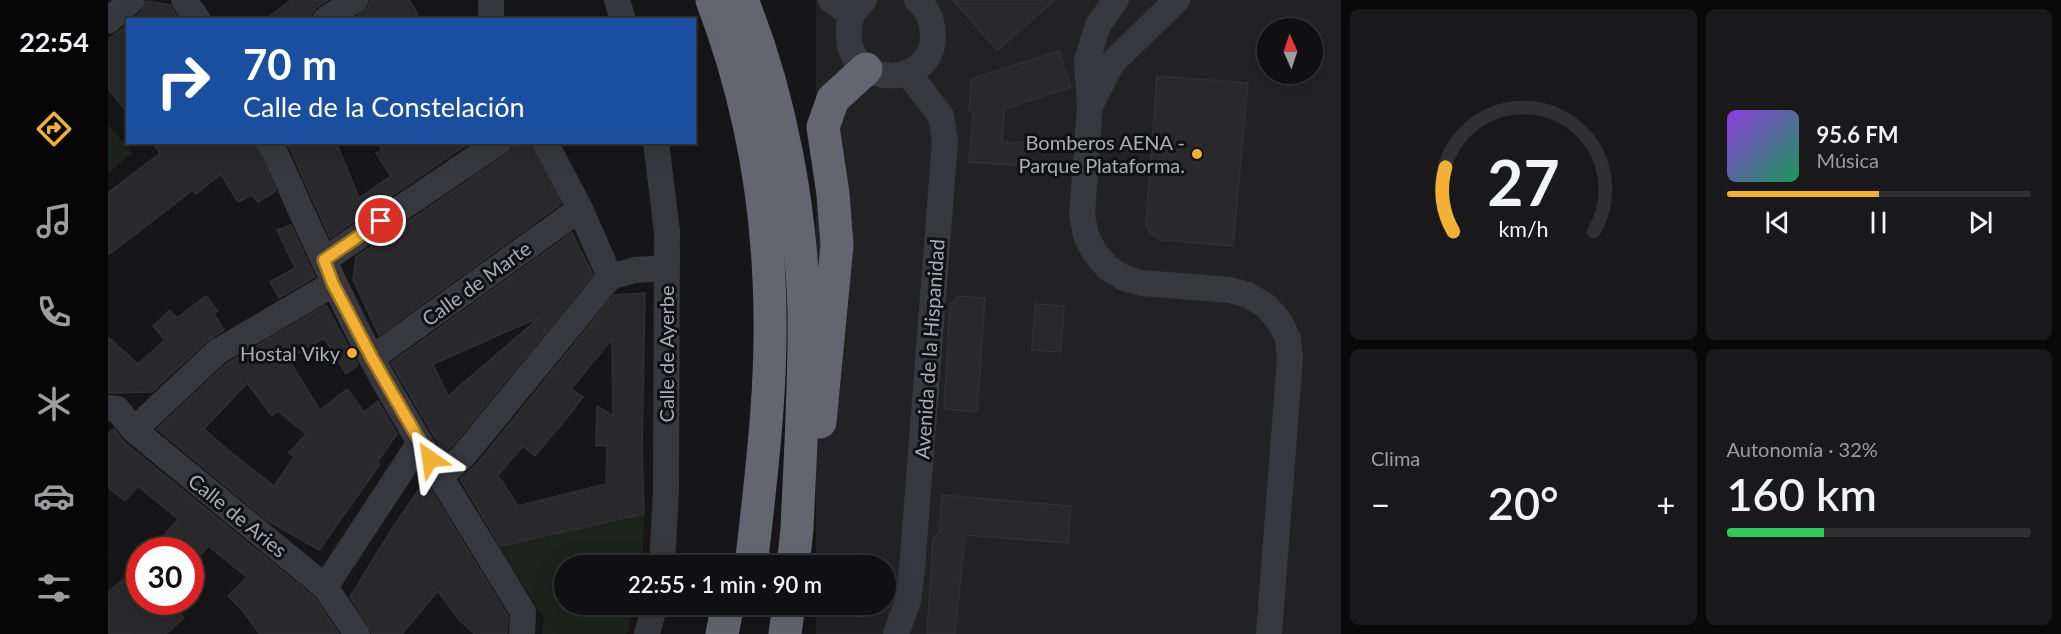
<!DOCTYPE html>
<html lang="es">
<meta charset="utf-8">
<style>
body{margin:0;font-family:Lato,sans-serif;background:#19191b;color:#f1f3f6;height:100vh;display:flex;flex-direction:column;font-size:22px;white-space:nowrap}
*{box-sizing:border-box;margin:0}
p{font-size:20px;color:#9c9d9f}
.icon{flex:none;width:33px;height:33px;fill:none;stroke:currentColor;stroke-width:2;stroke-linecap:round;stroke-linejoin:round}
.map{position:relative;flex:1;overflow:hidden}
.drawer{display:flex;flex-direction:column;gap:9px;padding:9px;background:#09090a;width:720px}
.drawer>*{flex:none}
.top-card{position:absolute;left:18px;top:18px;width:570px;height:126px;border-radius:0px;box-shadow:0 6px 24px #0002,0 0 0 2px #303032;background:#1a4fa0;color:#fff;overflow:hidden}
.needle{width:39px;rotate:357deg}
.tools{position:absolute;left:1149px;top:18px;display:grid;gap:12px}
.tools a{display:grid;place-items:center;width:66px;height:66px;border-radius:50%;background:#101012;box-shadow:0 6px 24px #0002,0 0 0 2px #303032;font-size:30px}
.speed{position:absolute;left:18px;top:537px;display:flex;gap:12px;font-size:30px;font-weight:700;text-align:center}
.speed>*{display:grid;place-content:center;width:78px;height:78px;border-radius:50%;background:#101012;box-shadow:0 6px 24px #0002,0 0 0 2px #303032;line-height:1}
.speed .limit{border:9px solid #d22;background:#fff;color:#111}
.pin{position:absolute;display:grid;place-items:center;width:51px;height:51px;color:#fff;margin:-26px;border:3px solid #fff;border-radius:50%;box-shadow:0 2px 6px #0007}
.me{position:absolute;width:66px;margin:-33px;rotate:328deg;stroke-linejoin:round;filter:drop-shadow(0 0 4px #0008)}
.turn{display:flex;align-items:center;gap:21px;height:126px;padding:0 18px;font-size:27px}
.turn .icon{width:78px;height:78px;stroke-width:2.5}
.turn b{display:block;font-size:42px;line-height:51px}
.big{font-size:45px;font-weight:600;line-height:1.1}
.drawer .card{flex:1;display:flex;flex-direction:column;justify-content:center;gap:9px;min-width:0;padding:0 21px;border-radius:9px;background:#19191b}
.drawer .dial{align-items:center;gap:0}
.dial svg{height:156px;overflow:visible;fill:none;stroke:#303032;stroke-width:7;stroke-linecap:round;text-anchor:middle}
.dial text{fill:#f1f3f6;stroke:none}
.song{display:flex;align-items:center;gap:18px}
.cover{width:72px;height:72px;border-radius:9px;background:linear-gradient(135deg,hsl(270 70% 55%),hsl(150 70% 35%))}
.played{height:6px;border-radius:3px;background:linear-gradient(90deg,#f2b134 50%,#303032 50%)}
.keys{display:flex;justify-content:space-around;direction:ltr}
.heat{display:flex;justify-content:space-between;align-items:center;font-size:33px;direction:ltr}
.charge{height:9px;border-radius:4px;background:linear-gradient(90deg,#34c759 32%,#303032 0)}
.drawer .tiles{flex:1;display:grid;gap:9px;grid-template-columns:repeat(2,1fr)}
.trip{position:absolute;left:446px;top:555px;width:342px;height:60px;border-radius:30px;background:#101012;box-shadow:0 6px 24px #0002,0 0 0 2px #303032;font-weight:600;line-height:60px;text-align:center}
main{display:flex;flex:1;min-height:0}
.dock{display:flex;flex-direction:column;width:108px;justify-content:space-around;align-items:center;background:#060607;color:#9c9d9f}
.dock .icon{width:42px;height:42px}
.dock .active{color:#f2b134}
.dock b{font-size:27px;color:#f1f3f6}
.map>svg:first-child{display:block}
.built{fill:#222225;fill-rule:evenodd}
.green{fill:#1c231d}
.building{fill:#29292c;stroke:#303034;stroke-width:1.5;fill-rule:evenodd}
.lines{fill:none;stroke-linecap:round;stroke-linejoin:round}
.minor{stroke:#37383d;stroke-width:26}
.highway{stroke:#63666e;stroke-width:33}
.route-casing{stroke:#9d7322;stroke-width:15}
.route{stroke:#f2b134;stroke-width:10}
.poi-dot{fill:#f2b134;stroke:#111113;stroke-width:2}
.labels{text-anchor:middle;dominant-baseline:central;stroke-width:6;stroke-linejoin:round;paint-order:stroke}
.poi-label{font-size:20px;fill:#a8adb8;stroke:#111113;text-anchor:end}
.street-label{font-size:20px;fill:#a8adb8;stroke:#111113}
</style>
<main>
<nav class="dock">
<b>22:54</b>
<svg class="icon active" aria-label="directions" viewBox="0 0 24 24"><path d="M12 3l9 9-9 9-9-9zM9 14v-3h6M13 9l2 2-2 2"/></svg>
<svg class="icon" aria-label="music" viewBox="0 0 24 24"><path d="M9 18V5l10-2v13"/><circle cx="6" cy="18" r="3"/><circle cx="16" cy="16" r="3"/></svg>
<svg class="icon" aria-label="phone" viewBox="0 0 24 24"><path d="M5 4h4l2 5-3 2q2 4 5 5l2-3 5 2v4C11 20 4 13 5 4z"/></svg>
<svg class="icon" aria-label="climate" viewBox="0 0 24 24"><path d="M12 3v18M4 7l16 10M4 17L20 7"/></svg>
<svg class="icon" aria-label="car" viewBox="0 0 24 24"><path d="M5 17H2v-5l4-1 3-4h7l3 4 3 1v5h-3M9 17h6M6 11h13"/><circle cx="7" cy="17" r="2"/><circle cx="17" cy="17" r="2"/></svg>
<svg class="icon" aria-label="filters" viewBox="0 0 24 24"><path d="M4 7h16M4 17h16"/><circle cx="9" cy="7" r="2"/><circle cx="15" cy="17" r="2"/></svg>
</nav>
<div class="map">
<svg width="1233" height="634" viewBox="0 0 1233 634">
<rect width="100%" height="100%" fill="#161618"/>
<path class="built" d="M708 0H1233V634H708V605L777 604V566L708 565ZM1160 28H1204V74H1160Z"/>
<path class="green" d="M0 124 24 153 0 173Z
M536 514 535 565 456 566V604L527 605 519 634H434L436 618 390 546Z"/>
<path class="building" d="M183 0H220L208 8 204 13 202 20H157Z
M262 0H301L310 14 301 20H245L260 7Z
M845 0H947L889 50Z
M39 1 62 5 71 20H24L34 11Z
M20 24V113L0 89V40Z
M951 51 963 87 896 109 894 142 918 143 916 166 861 162 865 112 861 111 863 79Z
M1049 76 1140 83 1125 246 1053 240 1042 233 1038 225Z
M44 142H147L168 191 150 202 144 195 130 202 113 174 88 194 85 190 0 255V193L52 153Z
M179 142H228L251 198 283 176 268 153 274 150 270 142H363L222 238Z
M406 142H422L453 204 271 335 245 280 248 257 399 154 404 149Z
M183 225 207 277 171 298 162 282 187 268 169 230Z
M464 233 485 275 345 445 336 453 283 363ZM432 317 340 396 325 364Z
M537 293 534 448 536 514 392 546 352 479 368 465 506 295ZM504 339 505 416 489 406 488 446H499L498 484 410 506 390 475 415 446 427 456 461 415 475 397 463 389Z
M98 296 110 311 106 314 116 330 99 341 44 392 0 393V337L30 364 57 340 45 326 62 310 69 318Z
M851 296 877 298 869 412 836 409 842 304Z
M927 304 956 306 953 352 924 350Z
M218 305 250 365 238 374 216 338 180 359 212 410 239 389 256 412 270 401 289 434 269 462 272 464 211 550 160 521 49 429 118 364ZM139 383 164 416 170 411 198 434 181 453 186 457 166 486 120 450 96 429Z
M6 429 16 442 206 597 231 634H152L135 611 120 596 139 577 100 546 82 567V550H44L70 519 30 486 17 501 0 487V434Z
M314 485H320L400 616 399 634H367L352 621 330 591 294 634H264L261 626 242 597 285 527Z
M834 495 963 506 960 543 857 535 847 634H819L825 539 831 533Z
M32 566V602H62L76 618 58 634H0V592Z"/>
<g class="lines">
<path class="minor" d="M76 0 90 20
M383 0V20
M509 0 515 20
M723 0 744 15
M756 0C752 5 747 9 744 15 741 22 740 30 741 38 744 89 824 87 825 37 825 22 820 9 809 0
M1008 0 990 25 979 61 982 106 974 214 978 236 987 253 1000 268 1016 278 1034 283 1122 290 1140 295 1158 306 1172 322 1180 339 1182 358 1161 634
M217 20 247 0
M0 21 24 0
M982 106 1004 63 1069 0
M162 142C195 214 226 287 263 357 310 444 364 527 415 612L414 634
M437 142 472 209 502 277
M548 142 559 232 558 490 554 566
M216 260 391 142
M502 277 527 270 558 268
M264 358 472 209
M0 408 9 409 26 430 217 587 249 634
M26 430 109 352 225 284
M332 474 342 468 356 455 502 277
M217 587 311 444
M539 634 547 604
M788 634 800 601 804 569 837 141 833 116 800 73"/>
<path class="highway" d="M604 0C638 89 657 184 661 280 666 375 654 471 643 566
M634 0C673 97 693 207 696 311 697 384 692 457 689 529L685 566
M712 422 729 245 725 194 715 127 725 99 758 69
M614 634 620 604
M677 634 681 604"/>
</g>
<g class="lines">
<defs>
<path id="route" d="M273 221 216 260 225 284 264 358 322 459"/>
</defs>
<use href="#route" class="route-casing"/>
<use href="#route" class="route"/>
</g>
<g class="poi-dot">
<circle cx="1089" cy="154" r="6"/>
<circle cx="244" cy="353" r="6"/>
</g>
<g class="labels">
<g class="poi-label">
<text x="1077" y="142">Bomberos AENA -<tspan x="1077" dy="23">Parque Plataforma.</tspan></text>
<text x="232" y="353">Hostal Viky</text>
</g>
<g class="street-label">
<text transform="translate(368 283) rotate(-36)">Calle de Marte</text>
<text transform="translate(821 349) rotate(-86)">Avenida de la Hispanidad</text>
<text transform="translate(558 354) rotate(-90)">Calle de Ayerbe</text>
<text transform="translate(130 515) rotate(39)">Calle de Aries</text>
</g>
</g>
</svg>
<div class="tools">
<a><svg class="needle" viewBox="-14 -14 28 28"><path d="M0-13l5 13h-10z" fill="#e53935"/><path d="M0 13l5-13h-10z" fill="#9c9d9f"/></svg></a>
</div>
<div class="speed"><div class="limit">30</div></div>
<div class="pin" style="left:273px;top:221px;background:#d93025"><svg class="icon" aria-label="arrive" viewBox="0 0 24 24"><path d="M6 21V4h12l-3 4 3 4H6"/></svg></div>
<svg class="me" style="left:322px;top:459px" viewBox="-20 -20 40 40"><path d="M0-17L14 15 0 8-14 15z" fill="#f2b134" stroke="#fff" stroke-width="4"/></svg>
<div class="trip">22:55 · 1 min · 90 m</div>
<div class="top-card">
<div class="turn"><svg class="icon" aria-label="right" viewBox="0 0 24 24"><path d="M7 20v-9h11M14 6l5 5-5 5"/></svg><div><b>70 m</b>Calle de la Constelación</div></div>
</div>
</div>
<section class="drawer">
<div class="tiles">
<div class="card dial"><svg viewBox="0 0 100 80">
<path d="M14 69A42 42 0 1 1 86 69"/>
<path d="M14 69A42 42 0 0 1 10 36" stroke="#f2b134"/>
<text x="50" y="56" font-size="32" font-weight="700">27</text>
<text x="50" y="72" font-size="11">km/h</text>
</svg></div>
<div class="card">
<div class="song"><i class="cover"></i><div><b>95.6 FM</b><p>Música</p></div></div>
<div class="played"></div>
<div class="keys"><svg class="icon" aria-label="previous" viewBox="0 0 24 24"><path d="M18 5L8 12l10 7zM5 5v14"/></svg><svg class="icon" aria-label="pause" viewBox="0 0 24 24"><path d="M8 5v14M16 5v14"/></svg><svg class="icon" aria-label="next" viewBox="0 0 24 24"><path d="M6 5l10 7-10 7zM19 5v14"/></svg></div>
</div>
<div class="card"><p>Clima</p>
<div class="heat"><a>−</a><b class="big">20°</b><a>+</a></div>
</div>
<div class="card"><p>Autonomía · 32%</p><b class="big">160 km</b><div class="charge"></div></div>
</div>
</section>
</main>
